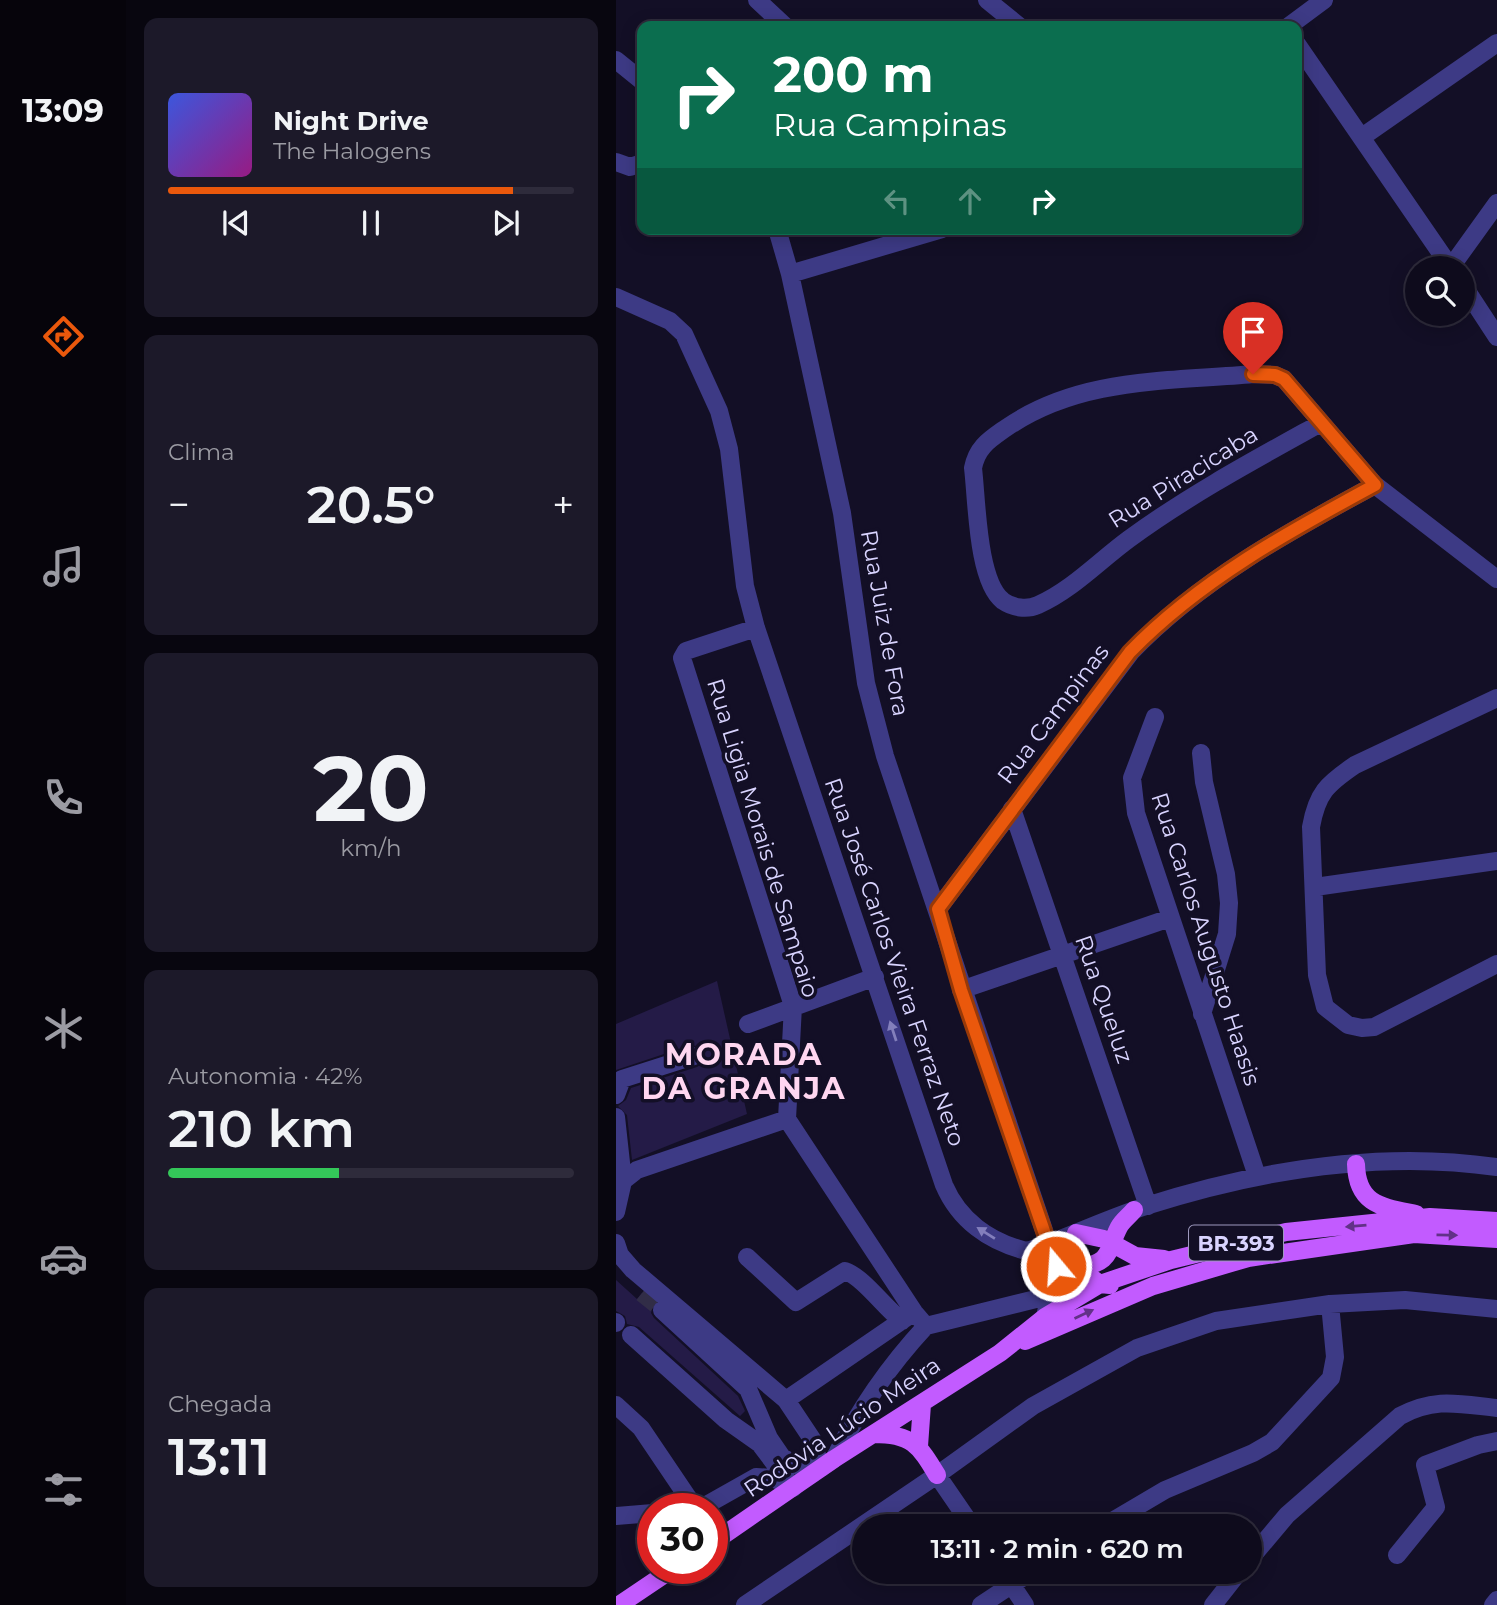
<!DOCTYPE html>
<html lang="pt">
<meta charset="utf-8">
<style>
body{margin:0;font-family:Montserrat,sans-serif;background:#1c1929;color:#f1f3f6;height:100vh;display:flex;flex-direction:column;font-size:26px;white-space:nowrap}
*{box-sizing:border-box;margin:0}
p{font-size:23px;color:#9b9ba3}
.icon{flex:none;width:38px;height:38px;fill:none;stroke:currentColor;stroke-width:2;stroke-linecap:round;stroke-linejoin:round}
.map{position:relative;flex:1;overflow:hidden}
.sheet{display:flex;flex-direction:column;gap:18px;padding:18px;background:#08060f;width:490px}
.sheet>*{flex:none}
.hud{position:absolute;left:21px;top:21px;width:665px;height:214px;border-radius:14px;box-shadow:0 4px 18px #0003,0 0 0 2px #2e2b3b;background:#0b6e4f;color:#fff;overflow:hidden}
.controls{position:absolute;left:789px;top:256px;display:grid;gap:14px}
.controls a{display:grid;place-items:center;width:70px;height:70px;border-radius:50%;background:#0e0b1c;box-shadow:0 4px 18px #0003,0 0 0 2px #2e2b3b;font-size:35px}
.speed{position:absolute;left:21px;top:1493px;display:flex;gap:14px;font-size:35px;font-weight:700;text-align:center}
.speed>*{display:grid;place-content:center;width:91px;height:91px;border-radius:50%;background:#0e0b1c;box-shadow:0 4px 18px #0003,0 0 0 2px #2e2b3b;line-height:1}
.speed .limit{border:10px solid #d22;background:#fff;color:#111}
.pin{position:absolute;display:grid;place-items:center;width:60px;height:60px;color:#fff;margin:-72px -30px;border-radius:50% 50% 50% 0;rotate:-45deg;box-shadow:0 0 7px #0007}
.pin .icon{rotate:45deg}
.me{position:absolute;width:77px;margin:-38px;rotate:342deg;stroke-linejoin:round;filter:drop-shadow(0 0 5px #0008)}
.turn{display:flex;align-items:center;gap:24px;height:147px;padding:0 21px;font-size:32px}
.turn .icon{width:91px;height:91px;stroke-width:2.5}
.turn b{display:block;font-size:49px;line-height:60px}
.lanes{display:flex;align-items:center;height:66px;padding:0 21px;background:#0003;justify-content:center;gap:35px;direction:ltr}
.lanes .off{opacity:.35}
.big{font-size:52px;font-weight:600;line-height:1.1}
.sheet .widget{flex:1;display:flex;flex-direction:column;justify-content:center;gap:10px;min-width:0;padding:0 24px;border-radius:14px;background:#1c1929}
.sheet .dial{align-items:center;gap:0}
.dial b{font-size:91px;line-height:1}
.song{display:flex;align-items:center;gap:21px}
.cover{width:84px;height:84px;border-radius:10px;background:linear-gradient(135deg,hsl(230 70% 55%),hsl(310 70% 35%))}
.played{height:7px;border-radius:4px;background:linear-gradient(90deg,#ea580c 85%,#2e2b3b 85%)}
.keys{display:flex;justify-content:space-around;direction:ltr}
.heat{display:flex;justify-content:space-between;align-items:center;font-size:38px;direction:ltr}
.charge{height:10px;border-radius:5px;background:linear-gradient(90deg,#34c759 42%,#2e2b3b 0)}
.trip{position:absolute;left:236px;top:1514px;width:410px;height:70px;border-radius:35px;background:#0e0b1c;box-shadow:0 4px 18px #0003,0 0 0 2px #2e2b3b;font-weight:600;line-height:70px;text-align:center}
main{display:flex;flex:1;min-height:0}
.dock{display:flex;flex-direction:column;width:126px;justify-content:space-around;align-items:center;background:#06040b;color:#9b9ba3}
.dock .icon{width:49px;height:49px}
.dock .on{color:#ea580c}
.dock b{font-size:32px;color:#f1f3f6}
.map>svg:first-child{display:block}
.building{fill:#241b47}
.lines{fill:none;stroke-linecap:round;stroke-linejoin:round}
.minor-tunnel{stroke:#312d47;stroke-width:18;stroke-dasharray:18 9;stroke-linecap:butt}
.minor{stroke:#3d3a85;stroke-width:18}
.major{stroke:#c25bff;stroke-width:18}
.oneway{fill:#837fbc}
.oneway2{fill:#623188}
.route-casing{stroke:#983908;stroke-width:18}
.route{stroke:#ea580c;stroke-width:12}
.labels{text-anchor:middle;dominant-baseline:central;stroke-width:7;stroke-linejoin:round;paint-order:stroke}
.shield{fill:#130f26;stroke:#9e99be;stroke-width:2}
.shield-label{font-size:21px;font-weight:bold;fill:#d9d4ff}
.street-label{font-size:23px;fill:#d9d4ff;stroke:#130f26}
.district-label{font-size:30px;font-weight:bold;letter-spacing:2px;fill:#ffd6f0;stroke:#130f26}
</style>
<main>
<nav class="dock">
<b>13:09</b>
<svg class="icon on" aria-label="directions" viewBox="0 0 24 24"><path d="M12 3l9 9-9 9-9-9zM9 14v-3h6M13 9l2 2-2 2"/></svg>
<svg class="icon" aria-label="music" viewBox="0 0 24 24"><path d="M9 18V5l10-2v13"/><circle cx="6" cy="18" r="3"/><circle cx="16" cy="16" r="3"/></svg>
<svg class="icon" aria-label="phone" viewBox="0 0 24 24"><path d="M5 4h4l2 5-3 2q2 4 5 5l2-3 5 2v4C11 20 4 13 5 4z"/></svg>
<svg class="icon" aria-label="climate" viewBox="0 0 24 24"><path d="M12 3v18M4 7l16 10M4 17L20 7"/></svg>
<svg class="icon" aria-label="car" viewBox="0 0 24 24"><path d="M5 17H2v-5l4-1 3-4h7l3 4 3 1v5h-3M9 17h6M6 11h13"/><circle cx="7" cy="17" r="2"/><circle cx="17" cy="17" r="2"/></svg>
<svg class="icon" aria-label="filters" viewBox="0 0 24 24"><path d="M4 7h16M4 17h16"/><circle cx="9" cy="7" r="2"/><circle cx="15" cy="17" r="2"/></svg>
</nav>
<section class="sheet">
<div class="widget">
<div class="song"><i class="cover"></i><div><b>Night Drive</b><p>The Halogens</p></div></div>
<div class="played"></div>
<div class="keys"><svg class="icon" aria-label="previous" viewBox="0 0 24 24"><path d="M18 5L8 12l10 7zM5 5v14"/></svg><svg class="icon" aria-label="pause" viewBox="0 0 24 24"><path d="M8 5v14M16 5v14"/></svg><svg class="icon" aria-label="next" viewBox="0 0 24 24"><path d="M6 5l10 7-10 7zM19 5v14"/></svg></div>
</div>
<div class="widget"><p>Clima</p>
<div class="heat"><a>−</a><b class="big">20.5°</b><a>+</a></div>
</div>
<div class="widget dial"><b>20</b><p>km/h</p></div>
<div class="widget"><p>Autonomia · 42%</p><b class="big">210 km</b><div class="charge"></div></div>
<div class="widget"><p>Chegada</p><b class="big">13:11</b></div>
</section>
<div class="map">
<svg width="881" height="1605" viewBox="0 0 881 1605">
<rect width="100%" height="100%" fill="#130f26"/>
<path class="building" d="M101 981 131 1114 16 1160 11 1115 2 1106 10 1100 15 1088 81 1067 87 1063 89 1053 85 1047 75 1045 0 1070V1024Z
M0 1280 21 1299 26 1293 38 1302 35 1313 38 1318 122 1396 129 1411 124 1416 23 1327 11 1324 9 1316 0 1311Z"/>
<g class="lines">
<path class="minor-tunnel" d="M26 1293 41 1305"/>
<path class="minor" d="M141 0 169 26
M371 0 403 26
M673 26 708 0
M681 44 835 268
M0 60 26 81
M746 137 881 43
M0 162 14 167 26 163
M161 229 174 274 226 513 250 683 269 756 440 1266 429 1317
M835 267 881 203
M174 274 326 229
M847 285 881 337
M0 297 54 321 68 334 103 411 113 449 129 586 140 628 328 1185C343 1220 373 1242 411 1251 451 1238 490 1219 530 1206 643 1170 763 1150 881 1167
M705 423C640 459 573 495 513 539 483 561 456 590 422 605 411 610 397 608 387 601 361 581 361 500 357 468 361 447 373 440 390 428 464 377 551 382 637 374L659 375 668 379 759 485 881 579
M140 628 70 651 66 658 177 1006 171 1119 298 1312 310 1326
M881 698 739 765C711 784 701 793 695 827L701 975 709 1007 732 1025 746 1028 758 1027 881 964
M539 717 516 778 520 813 641 1176
M585 753 588 782 610 874 613 903 611 934 586 1014
M396 809 532 1206
M699 887 881 861
M322 909 515 652C584 580 672 532 759 485
M345 990 554 918
M132 1024 259 977
M0 1095 6 1079 78 1056
M0 1117 7 1181
M0 1212 7 1181 21 1170 171 1119
M0 1243 4 1255 17 1270 170 1400 196 1439 205 1468
M131 1257 180 1302 229 1271C247 1277 269 1308 286 1321
M46 1310 132 1389 153 1438 166 1457 196 1474
M0 1322V1323
M310 1326 432 1296
M15 1335 110 1420 144 1444 177 1488
M170 1400 294 1315
M0 1405 25 1428 79 1508
M218 1459C243 1409 272 1367 310 1326
M321 1475 356 1526
M85 1508 140 1477 157 1478 177 1488
M0 1516 37 1513
M488 1526 549 1490 637 1453 656 1442 715 1378 719 1357 714 1304
M781 1555 820 1507 809 1465 862 1445 881 1441
M634 1559 671 1515 784 1416C819 1397 843 1404 881 1408
M387 1572 409 1605
M129 1605 321 1475 417 1406 521 1348 600 1321 714 1304 789 1300 881 1309
M365 1605 415 1572
M597 1605 623 1572
M877 1605 881 1600"/>
<path class="major" d="M740 1164C741 1205 766 1207 800 1214
M460 1233 488 1239 519 1256 548 1259
M440 1266 462 1268 484 1284 494 1285
M462 1268C497 1262 490 1252 503 1227 506 1221 513 1216 518 1210
M409 1341 537 1286 632 1258 798 1234 881 1239
M258 1434C296 1434 303 1445 321 1475
M303 1446 306 1404
M96 1543 218 1459 384 1353 429 1317 484 1284 555 1260 670 1232 814 1217 881 1221
M3 1605 58 1568"/>
</g>
<defs><path id="oneway-solid" d="M-6-.8H1V-3.2L6.5 0L1 3.2V.8H-6Z" transform="scale(1.75)"/></defs>
<g class="oneway">
<use href="#oneway-solid" transform="translate(277 1031) rotate(-108)"/>
<use href="#oneway-solid" transform="translate(370 1233) rotate(-148)"/>
</g>
<g class="oneway2">
<use href="#oneway-solid" transform="translate(740 1226) rotate(175)"/>
<use href="#oneway-solid" transform="translate(831 1235) rotate(1)"/>
<use href="#oneway-solid" transform="translate(468 1314) rotate(-25)"/>
</g>
<g class="lines">
<defs>
<path id="route" d="M440 1266 345 990 322 909 514 652C584 580 672 532 759 485L668 379 659 375 637 374"/>
</defs>
<use href="#route" class="route-casing"/>
<use href="#route" class="route"/>
</g>
<g class="labels">
<rect class="shield" x="573" y="1225.5" width="94" height="35" rx="5"/>
<g class="shield-label">
<text x="620" y="1243">BR-393</text>
</g>
<g class="street-label">
<text transform="translate(567 477) rotate(-32)">Rua Piracicaba</text>
<text transform="translate(269 623) rotate(80)">Rua Juiz de Fora</text>
<text transform="translate(437 714) rotate(-53)">Rua Campinas</text>
<text transform="translate(147 838) rotate(73)">Rua Ligia Morais de Sampaio</text>
<text transform="translate(590 939) rotate(72)">Rua Carlos Augusto Haasis</text>
<text transform="translate(279 962) rotate(71)">Rua José Carlos Vieira Ferraz Neto</text>
<text transform="translate(488 999) rotate(71)">Rua Queluz</text>
<text transform="translate(226 1427) rotate(-34)">Rodovia Lúcio Meira</text>
</g>
<g class="district-label">
<text x="128" y="1054">MORADA<tspan x="128" dy="34">DA GRANJA</tspan></text>
</g>
</g>
</svg>
<div class="controls">
<a><svg class="icon" aria-label="search" viewBox="0 0 24 24"><circle cx="10" cy="10" r="6"/><path d="M15 15l6 6"/></svg></a>
</div>
<div class="speed"><div class="limit">30</div></div>
<div class="pin" style="left:637px;top:374px;background:#d93025"><svg class="icon" aria-label="arrive" viewBox="0 0 24 24"><path d="M6 21V4h12l-3 4 3 4H6"/></svg></div>
<svg class="me" style="left:440px;top:1266px" viewBox="-20 -20 40 40"><circle r="17" fill="#ea580c" stroke="#fff" stroke-width="3"/><path d="M0-11L8 9 0 5-8 9z" fill="#fff"/></svg>
<div class="trip">13:11 · 2 min · 620 m</div>
<div class="hud">
<div class="turn"><svg class="icon" aria-label="right" viewBox="0 0 24 24"><path d="M7 20v-9h11M14 6l5 5-5 5"/></svg><div><b>200 m</b>Rua Campinas</div></div>
<div class="lanes"><svg class="icon off" aria-label="left" viewBox="0 0 24 24"><path d="M17 20v-9H6M10 6l-5 5 5 5"/></svg><svg class="icon off" aria-label="ahead" viewBox="0 0 24 24"><path d="M12 20V5M6 11l6-6 6 6"/></svg><svg class="icon" aria-label="right" viewBox="0 0 24 24"><path d="M7 20v-9h11M14 6l5 5-5 5"/></svg></div>
</div>
</div>
</main>
